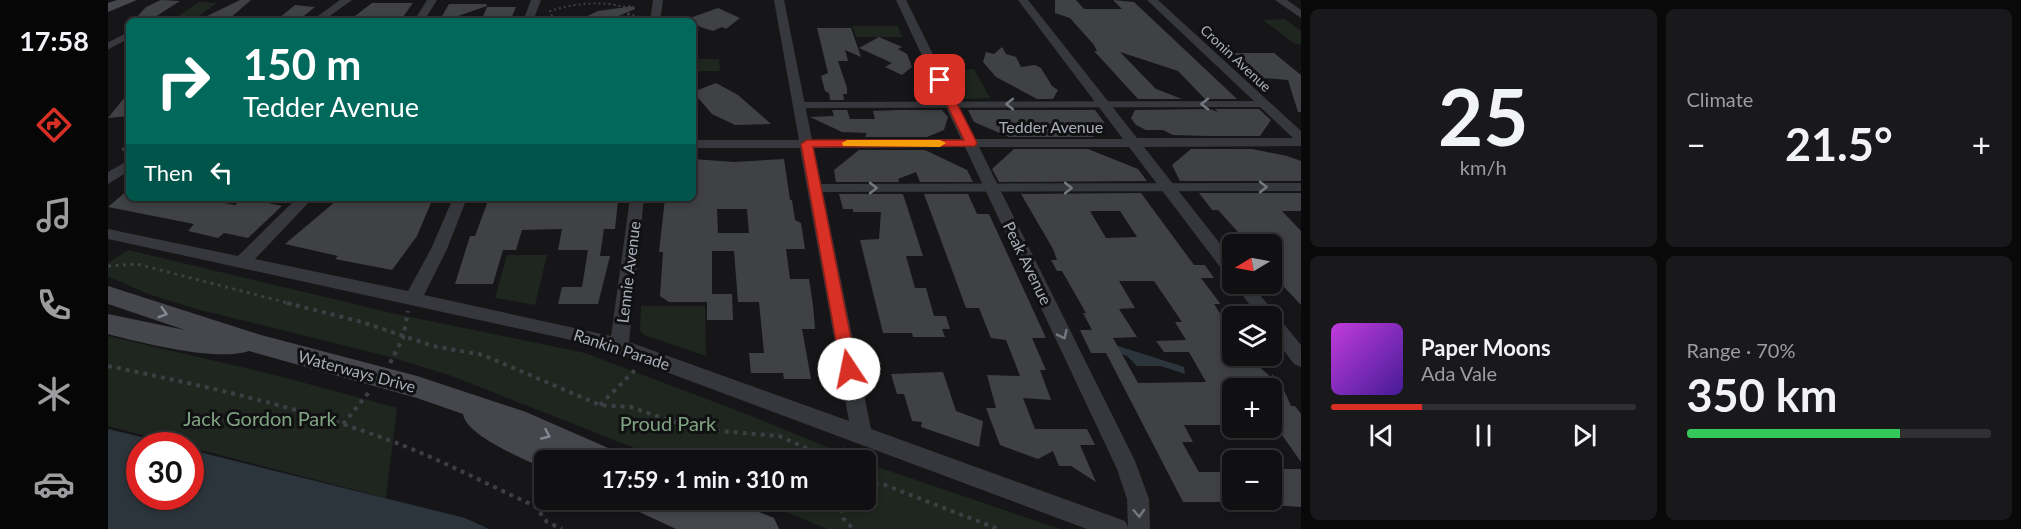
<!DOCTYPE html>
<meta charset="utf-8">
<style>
body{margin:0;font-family:Lato,sans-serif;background:#19191b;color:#f1f3f6;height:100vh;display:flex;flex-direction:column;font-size:22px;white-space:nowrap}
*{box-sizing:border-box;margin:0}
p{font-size:20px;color:#9c9d9f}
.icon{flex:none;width:33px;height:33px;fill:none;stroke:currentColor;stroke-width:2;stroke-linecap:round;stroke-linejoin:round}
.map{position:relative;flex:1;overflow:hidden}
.sheet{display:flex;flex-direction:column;gap:9px;padding:9px;background:#09090a;width:720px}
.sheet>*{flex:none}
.banner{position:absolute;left:18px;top:18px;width:570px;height:183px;border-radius:9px;box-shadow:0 3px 9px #0003,0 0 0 2px #303032;background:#00695c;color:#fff;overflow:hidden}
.needle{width:39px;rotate:260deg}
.fabs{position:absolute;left:1114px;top:234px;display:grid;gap:12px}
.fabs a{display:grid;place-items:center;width:60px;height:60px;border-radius:9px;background:#101012;box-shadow:0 3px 9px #0003,0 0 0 2px #303032;font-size:30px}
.speed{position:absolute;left:18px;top:432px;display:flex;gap:12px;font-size:30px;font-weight:700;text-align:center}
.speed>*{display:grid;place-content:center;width:78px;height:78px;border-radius:50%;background:#101012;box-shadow:0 3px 9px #0003,0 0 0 2px #303032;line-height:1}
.speed .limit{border:9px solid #d22;background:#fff;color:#111}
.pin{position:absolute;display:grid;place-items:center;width:51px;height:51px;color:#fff;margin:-26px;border-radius:12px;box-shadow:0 3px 9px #0006}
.me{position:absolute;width:66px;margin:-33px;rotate:349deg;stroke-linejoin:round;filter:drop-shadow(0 0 4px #0008)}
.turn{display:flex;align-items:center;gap:21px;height:126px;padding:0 18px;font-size:27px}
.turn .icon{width:78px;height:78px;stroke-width:2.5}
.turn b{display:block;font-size:42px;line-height:51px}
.then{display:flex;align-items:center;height:57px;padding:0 18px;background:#0003;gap:12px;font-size:22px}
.big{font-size:45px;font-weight:700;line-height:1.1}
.sheet .card{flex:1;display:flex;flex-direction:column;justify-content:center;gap:9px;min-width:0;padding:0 21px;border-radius:9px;background:#19191b}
.sheet .dial{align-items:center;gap:0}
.dial b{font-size:78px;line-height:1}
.song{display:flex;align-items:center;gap:18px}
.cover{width:72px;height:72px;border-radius:9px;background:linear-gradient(135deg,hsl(290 70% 55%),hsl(260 70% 35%))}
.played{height:6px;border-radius:3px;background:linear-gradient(90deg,#d93025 30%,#303032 30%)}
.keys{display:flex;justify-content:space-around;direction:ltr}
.heat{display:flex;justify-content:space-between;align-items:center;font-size:33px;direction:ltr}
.charge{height:9px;border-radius:4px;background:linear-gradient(90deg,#34c759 70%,#303032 0)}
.sheet .tiles{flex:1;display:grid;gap:9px;grid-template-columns:repeat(2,1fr)}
.trip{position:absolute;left:426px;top:450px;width:342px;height:60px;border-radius:9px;background:#101012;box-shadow:0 3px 9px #0003,0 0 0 2px #303032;font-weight:700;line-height:60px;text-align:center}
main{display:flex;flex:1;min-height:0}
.tabs{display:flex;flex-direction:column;width:108px;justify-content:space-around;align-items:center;background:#060607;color:#9c9d9f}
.tabs .icon{width:42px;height:42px}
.tabs .active{color:#d93025}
.tabs b{font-size:27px;color:#f1f3f6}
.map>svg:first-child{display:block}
.green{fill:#1e261f}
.water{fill:#2c353c}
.building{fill:#404145;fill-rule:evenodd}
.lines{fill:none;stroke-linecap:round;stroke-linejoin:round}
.path-far2{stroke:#3d3f44;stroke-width:2;stroke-dasharray:2 3;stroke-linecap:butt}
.path-far1{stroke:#3d3f44;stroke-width:3;stroke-dasharray:3 4.5;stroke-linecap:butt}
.path{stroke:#3d3f44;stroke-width:4;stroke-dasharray:4 5;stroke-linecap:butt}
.lane-far1{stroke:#37383d;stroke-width:6}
.lane{stroke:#37383d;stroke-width:8}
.street{fill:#37383d;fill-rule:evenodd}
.secondary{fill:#45474d;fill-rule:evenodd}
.oneway{stroke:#757881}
.oneway2{stroke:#858993}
.route{fill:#d93025;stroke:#8d1f18;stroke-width:1.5}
.slow{fill:#f59e0b}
.labels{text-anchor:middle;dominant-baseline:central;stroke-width:6;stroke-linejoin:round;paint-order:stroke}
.far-street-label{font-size:14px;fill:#a8adb8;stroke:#111113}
.street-label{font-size:16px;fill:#a8adb8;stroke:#111113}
.near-park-label{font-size:20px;fill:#7fa381;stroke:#111113}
</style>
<main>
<nav class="tabs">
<b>17:58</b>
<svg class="icon active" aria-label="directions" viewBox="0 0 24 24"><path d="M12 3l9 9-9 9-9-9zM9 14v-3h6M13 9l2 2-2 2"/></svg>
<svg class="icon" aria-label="music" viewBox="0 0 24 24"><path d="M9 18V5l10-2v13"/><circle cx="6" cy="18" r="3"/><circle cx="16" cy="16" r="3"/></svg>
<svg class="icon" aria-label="phone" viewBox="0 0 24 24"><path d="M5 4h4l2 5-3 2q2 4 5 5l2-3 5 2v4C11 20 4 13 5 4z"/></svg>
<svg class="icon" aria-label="climate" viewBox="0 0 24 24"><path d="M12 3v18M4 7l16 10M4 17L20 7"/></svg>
<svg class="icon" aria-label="car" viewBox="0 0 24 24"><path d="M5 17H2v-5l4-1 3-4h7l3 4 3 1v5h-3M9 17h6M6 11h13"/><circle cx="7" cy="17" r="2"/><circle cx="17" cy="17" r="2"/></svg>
</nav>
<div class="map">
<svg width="1193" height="529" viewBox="0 0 1193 529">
<rect width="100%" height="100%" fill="#161618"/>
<path class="green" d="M91 2 109 3 84 21H63Z
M1177 19 1193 31V44H1187L1155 20Z
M744 26H790L794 37H748Z
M585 59H611L612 71H585Z
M866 69 882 98 857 99 842 70Z
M20 250 288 314 477 353 641 415 750 460H557L341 375 282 357 88 309 40 294 0 276V263Z
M399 255H439L427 305 387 298Z
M533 306H597L598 356 536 335 532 330Z
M0 336 167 375 289 408 278 498 0 426Z
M758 463 952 529H719L650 500H758Z"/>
<path class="water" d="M1004 344 1076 367 1077 374 1053 366H1029L1019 356 1004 351Z
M0 429 66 445 32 446V496H82L83 450 357 518 381 529H0Z"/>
<path class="building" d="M53 0 72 1 44 19 28 18 38 7Z
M132 0H143L121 19H93Z
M947 0H968L976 9H1014L1005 0 1026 2 1129 99H1097L1070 71 1012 52 1048 89 1074 99H1030L986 51H989L986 45 962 18 947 13Z
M264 3H305L292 21 243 19Z
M341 4H378L379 6 350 16H334Z
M187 5 207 7 192 19 171 18Z
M526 6 527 9 499 21H469L490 11Z
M379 7H408L402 21H373Z
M610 8 632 18 618 29 614 27 605 31 592 27 582 18Z
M709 28H743L753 57 737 50 740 61H730L739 88V94H735L736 100H722L721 93 717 91 713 76 720 73Z
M771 37 794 47 790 49 799 54 804 67 794 75 777 67 784 63 751 48Z
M894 47 898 54 908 57 913 67 927 65 933 68 944 86 950 90 945 99H929L888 77 875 62 878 52 886 54Z
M1126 53H1166L1193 75V112H1190L1180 80 1154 78Z
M608 83 630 95 663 124 627 125 604 114 585 92Z
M21 92V116L0 118Z
M1102 109 1110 112 1107 109H1151L1163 120 1152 136H1100L1065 135 1055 130H1038L1028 125 1023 118 1027 110Z
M724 110H739L742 119H767L765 111 790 110H834L840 117 836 130 819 137H757L759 133 734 132 702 117 726 116Z
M860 110H987L996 122 993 130 985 137H901L866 122Z
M906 149H980L1030 169 1039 181 891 182 884 169Z
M1083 149H1144L1179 156 1193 161V181H1072L1064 165Z
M751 150H817L859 170 865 182H812L808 172 790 179 791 182H728L726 170Z
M585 159 626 162 676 159 682 200H684L687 220 693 223 697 249H678L682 279H701L705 305 707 329H694L703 379H676L675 373H643L641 353H656L651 302H630L626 251H604V294H624L625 320H599V302H561L552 296 555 252H551L557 198H585ZM609 209H639L641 233H610Z
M21 189V198H90L127 205 136 198 174 206 140 238 116 233 110 238 80 231 86 224 0 207Z
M1033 193 1086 265H1097L1106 278H1093L1111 302 1112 304H1106L1125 334V356H1139L1164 378V374L1175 388 1183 406H1187L1193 414V462L1174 435H1164V388H1125V425H1076L1085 442H1074L1091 472H1125V502H1075L998 353H983L972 330H984L975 313H978L954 271H949L943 260H949L945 249 913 194ZM982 211H1012L1029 237 998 238ZM1011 281H1046L1074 322H1067L1078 340 1048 341 1056 352H1081L1098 382 1030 383 1005 338 1029 337 1011 309 1027 308Z
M1091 193H1193V211H1174L1193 231V305L1164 274V244H1141L1110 210H1104Z
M731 194H795L815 256H798L807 288H818L826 316H838L842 329H834L837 337H805L804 333H775L752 240 771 239 773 212H745V209H735Z
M816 194H860L869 214H881L938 338H924L938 370H932L943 400 915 398 927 429H979L987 445H972L988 482 963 466H951L945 451 930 459 892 445 878 408H888L879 375 912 376 898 340 883 338 871 308H858Z
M285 198H325L309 236 284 270 227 259 230 256 177 244 228 201 284 200Z
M381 198H423L422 202H464V198H501V201H510L507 229H496L492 256H502L490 304H450L454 287H474L480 250H450L454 229 414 230 408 250H395L385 284H347L362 236H367Z
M835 372 848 411 875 421 871 447 813 427 814 422 804 421 796 394H789L783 374Z
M1164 469H1193V507L1164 505Z"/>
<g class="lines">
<path class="path-far2" d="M519 8 521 14 531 17V21
M510 19 521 14
M446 21 442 11C461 5 481 2 501 4 510 5 516 9 525 5"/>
<path class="path-far1" d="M14 150 21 145
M0 266 29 264 184 304"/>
<path class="path" d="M179 303 254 322 325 346 375 355 492 405 523 407 586 429 671 436 725 460
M282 363 295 338 300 311
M0 366C97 386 193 407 286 442 334 460 380 485 427 506L439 522 454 529
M492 405 529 368
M235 424 262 391
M733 460 739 445
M758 481 777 485 890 529
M731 500 735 518 745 529"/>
<path class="lane-far1" d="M0 46 21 35
M692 105 1156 104"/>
<path class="lane" d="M706 188 1193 187"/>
<path class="street" d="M232 0H244L215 21H203Z
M319 0H329L316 21H306Z
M423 0H433L425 21H415Z
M545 0H555L552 21H542Z
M666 0H676L704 140 853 139 788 0H798L867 139H1015L910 0H920L1029 138H1185L1039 0H1050L1193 131V146L1036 147 1125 260V278L1119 276 1021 147H871L1027 461 1041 499 1042 529H979L486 345 0 239V229L130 256 189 198H205L147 259 300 291 323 249 345 198H359L339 249 316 295 503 336 522 198H536L521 342 741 421 692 148H585V140H691ZM857 147 1009 469 1019 499 1020 527 1017 521 1009 518 763 429 706 148Z
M1167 0H1179L1193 10V18Z
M21 24V30L16 29V25Z
M21 160V171L0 184V172Z
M1126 284H1143L1193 345V367L1186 364 1164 335V316H1150Z"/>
<path class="secondary" d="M9 0H29L0 12V3Z
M0 286 153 335 309 376 418 412 507 451 511 460H467L462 458V460H436V469C417 459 358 436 355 414L309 398 141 351C109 362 34 343 0 334V314L77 330 0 304Z
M523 500H621L666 518 671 529H568L527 510Z"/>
</g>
<defs><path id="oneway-chevron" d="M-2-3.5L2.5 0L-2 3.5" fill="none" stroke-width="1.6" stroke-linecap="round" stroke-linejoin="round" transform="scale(1.5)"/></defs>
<g class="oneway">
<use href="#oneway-chevron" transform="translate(902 104) rotate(-180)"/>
<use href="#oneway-chevron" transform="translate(1097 104) rotate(180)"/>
<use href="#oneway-chevron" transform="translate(1155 187)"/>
<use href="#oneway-chevron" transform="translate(765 188)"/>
<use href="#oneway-chevron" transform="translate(960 188)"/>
<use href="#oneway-chevron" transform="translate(955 335) rotate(64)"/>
<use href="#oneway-chevron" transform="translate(1031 513) rotate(87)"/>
</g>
<g class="oneway2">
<use href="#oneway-chevron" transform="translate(55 313) rotate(16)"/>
<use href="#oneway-chevron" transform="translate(438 435) rotate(24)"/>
</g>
<path class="route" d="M828 77 837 80 869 143 867 146 705 147 749 369 741 376 733 369 693 144 699 140H856L827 80Z"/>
<path class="slow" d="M739 140H832L838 143 832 147 735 146 734 143Z"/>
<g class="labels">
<g class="far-street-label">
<text transform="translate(1128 58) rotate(43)">Cronin Avenue</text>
</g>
<g class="street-label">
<text x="943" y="126">Tedder Avenue</text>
<text transform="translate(920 263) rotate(64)">Peak Avenue</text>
<text transform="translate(520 272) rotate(-83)">Lennie Avenue</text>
<text transform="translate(514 349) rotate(18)">Rankin Parade</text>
<text transform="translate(249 371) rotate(15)">Waterways Drive</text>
</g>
<g class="near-park-label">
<text x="152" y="418">Jack Gordon Park</text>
<text x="560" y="423">Proud Park</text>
</g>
</g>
</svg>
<div class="fabs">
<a><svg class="needle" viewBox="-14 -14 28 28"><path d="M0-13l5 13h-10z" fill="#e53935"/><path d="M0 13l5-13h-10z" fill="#9c9d9f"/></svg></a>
<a><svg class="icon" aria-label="layers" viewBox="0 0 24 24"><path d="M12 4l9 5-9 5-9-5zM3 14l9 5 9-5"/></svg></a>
<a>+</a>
<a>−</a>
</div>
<div class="speed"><div class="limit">30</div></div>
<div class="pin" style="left:832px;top:80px;background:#d93025"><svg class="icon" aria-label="arrive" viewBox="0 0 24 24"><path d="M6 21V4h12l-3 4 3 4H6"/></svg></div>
<svg class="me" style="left:741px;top:369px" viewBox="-20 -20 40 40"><circle r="19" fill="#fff"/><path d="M0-13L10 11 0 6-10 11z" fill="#d93025"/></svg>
<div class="trip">17:59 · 1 min · 310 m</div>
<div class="banner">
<div class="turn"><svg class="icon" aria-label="right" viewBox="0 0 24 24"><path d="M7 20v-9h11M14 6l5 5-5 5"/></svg><div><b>150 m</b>Tedder Avenue</div></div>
<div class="then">Then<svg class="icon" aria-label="left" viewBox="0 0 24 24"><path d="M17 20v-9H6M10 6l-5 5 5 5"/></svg></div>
</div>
</div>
<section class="sheet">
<div class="tiles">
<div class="card dial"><b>25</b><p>km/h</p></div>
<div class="card"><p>Climate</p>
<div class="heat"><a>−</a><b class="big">21.5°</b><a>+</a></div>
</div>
<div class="card">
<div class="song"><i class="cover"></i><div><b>Paper Moons</b><p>Ada Vale</p></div></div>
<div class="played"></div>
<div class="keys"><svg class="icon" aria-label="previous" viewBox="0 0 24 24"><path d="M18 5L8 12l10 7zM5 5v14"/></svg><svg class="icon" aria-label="pause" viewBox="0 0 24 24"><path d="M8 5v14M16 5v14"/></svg><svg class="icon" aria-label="next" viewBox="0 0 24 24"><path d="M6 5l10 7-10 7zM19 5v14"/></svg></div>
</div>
<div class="card"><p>Range · 70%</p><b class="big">350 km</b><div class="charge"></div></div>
</div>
</section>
</main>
